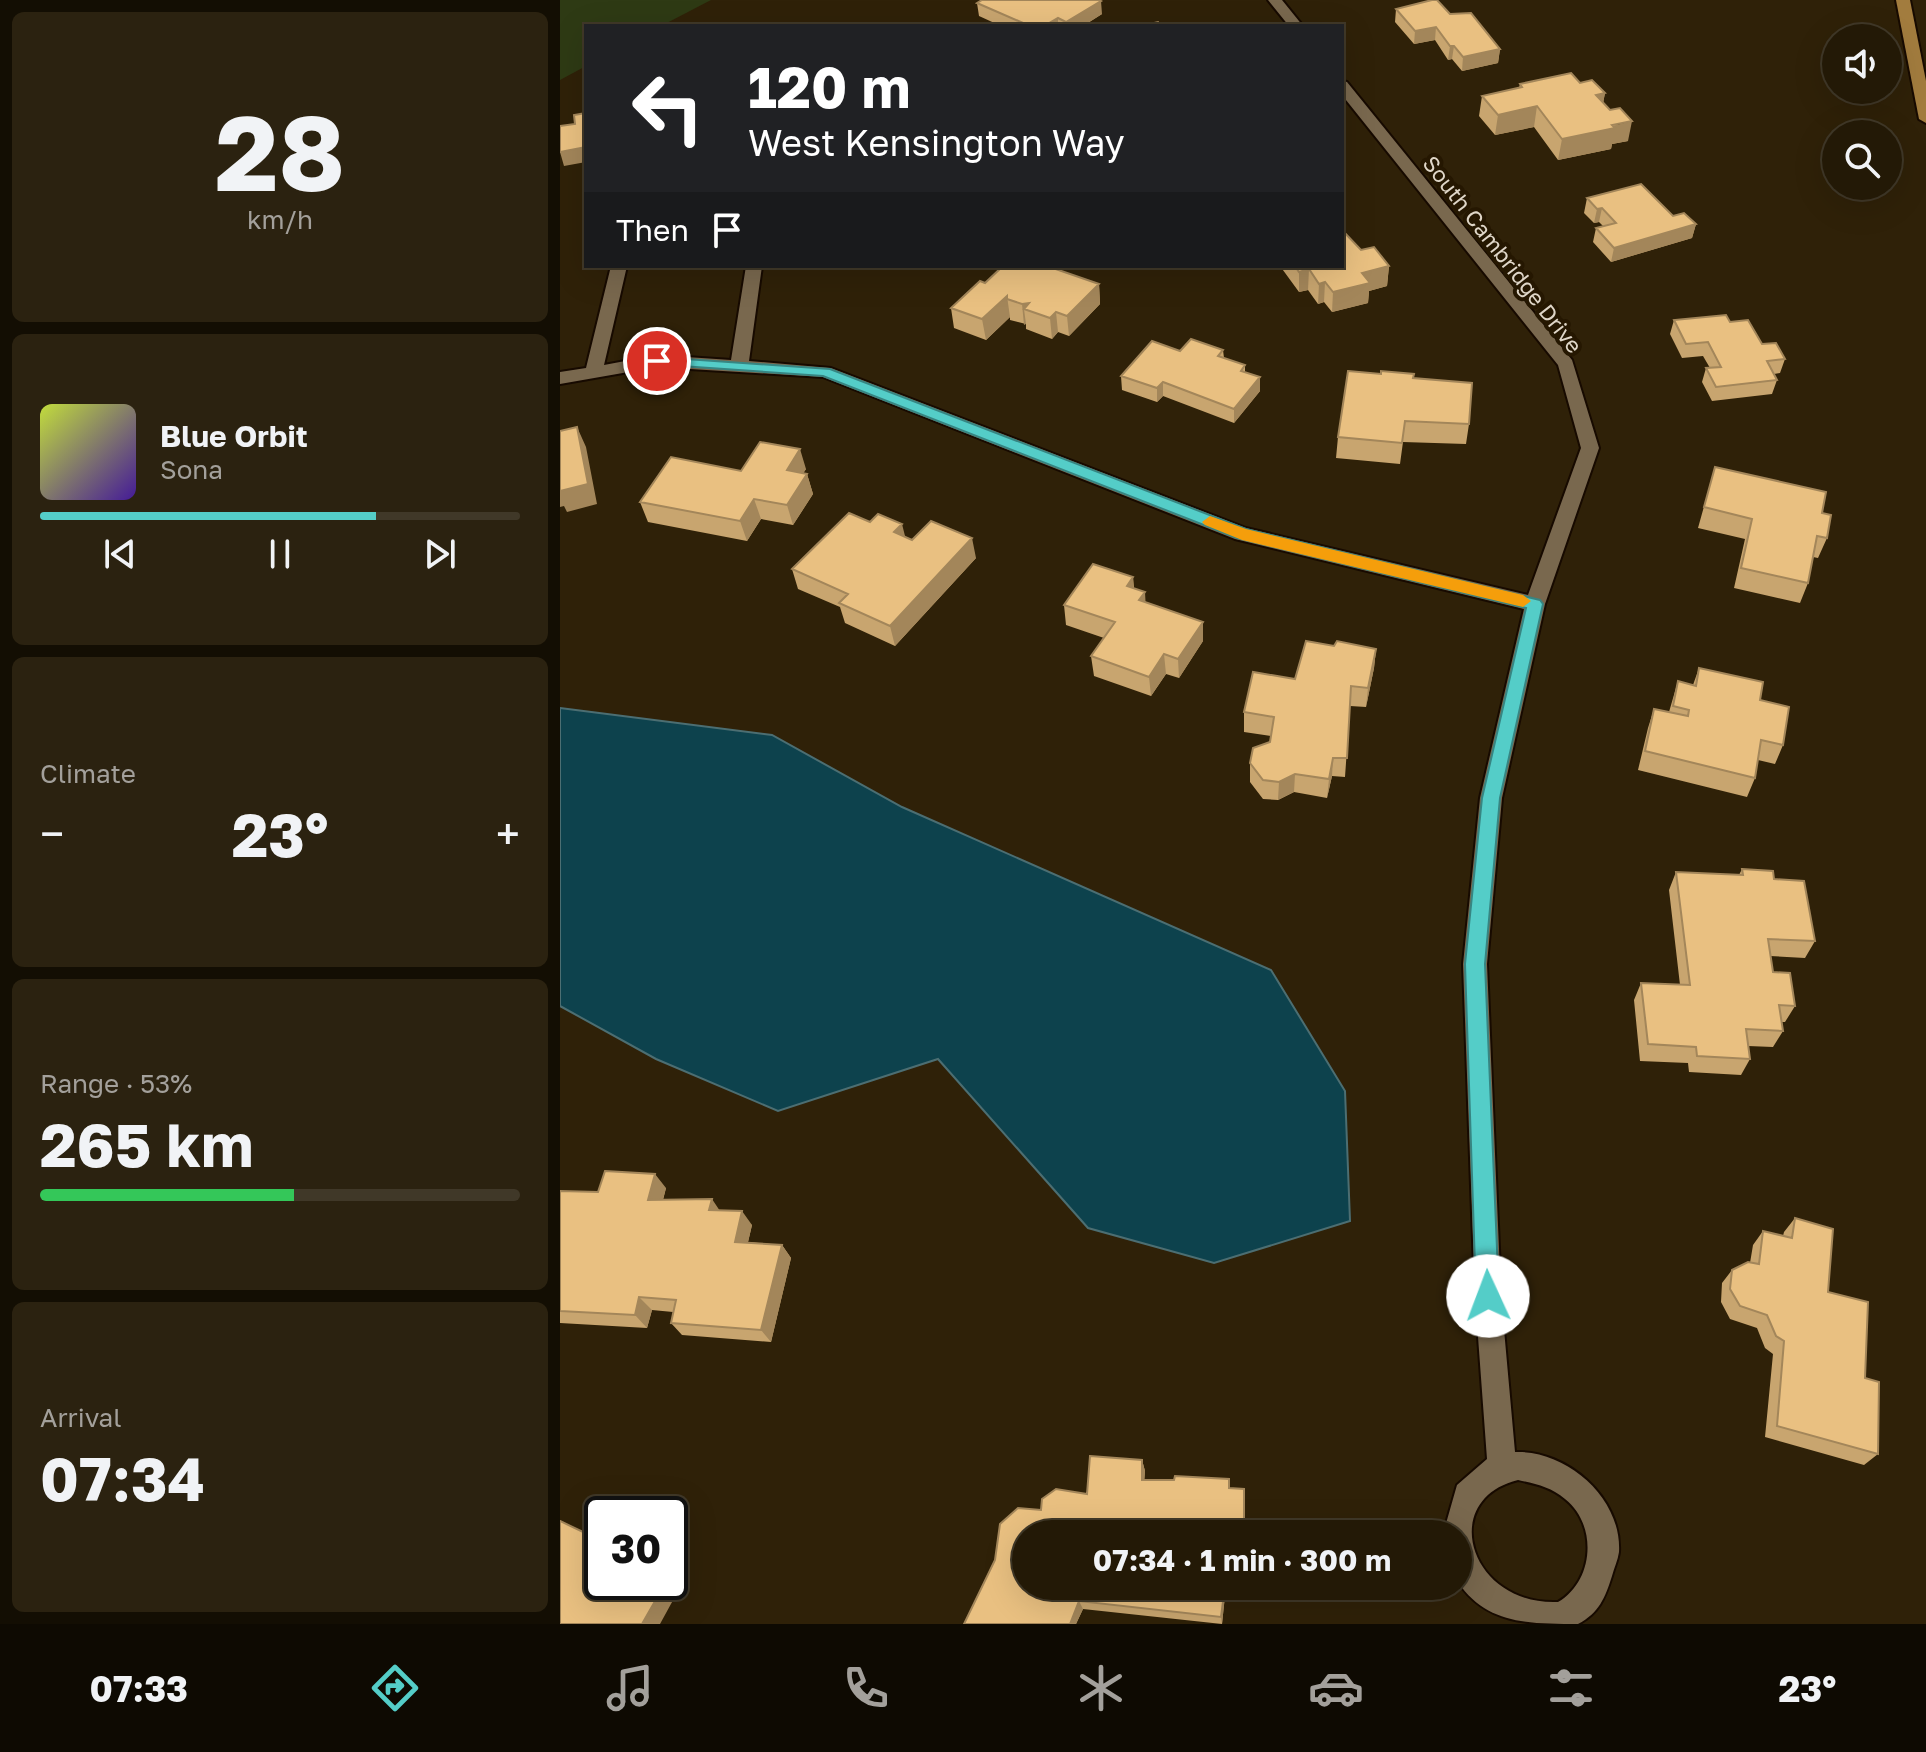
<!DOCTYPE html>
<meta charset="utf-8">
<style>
body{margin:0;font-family:"Golos Text",sans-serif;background:#2b2210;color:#f1f3f6;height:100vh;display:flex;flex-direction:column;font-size:30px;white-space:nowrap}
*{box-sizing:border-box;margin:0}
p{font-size:26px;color:#a3a09b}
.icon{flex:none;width:44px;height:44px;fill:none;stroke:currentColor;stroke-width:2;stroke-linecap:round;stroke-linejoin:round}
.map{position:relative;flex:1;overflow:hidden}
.panel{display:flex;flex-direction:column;gap:12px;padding:12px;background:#130e03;width:560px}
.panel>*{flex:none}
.top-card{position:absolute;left:24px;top:24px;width:760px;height:244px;border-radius:0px;box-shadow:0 8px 32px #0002,0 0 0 2px #403828;background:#202124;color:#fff;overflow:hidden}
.tools{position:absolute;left:1262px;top:24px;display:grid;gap:16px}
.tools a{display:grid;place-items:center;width:80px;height:80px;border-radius:50%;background:#231906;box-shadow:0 8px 32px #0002,0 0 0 2px #403828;font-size:40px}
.speed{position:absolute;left:24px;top:1496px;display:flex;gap:16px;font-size:40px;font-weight:700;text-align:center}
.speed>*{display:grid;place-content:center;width:104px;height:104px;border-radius:50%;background:#231906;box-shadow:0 8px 32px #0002,0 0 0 2px #403828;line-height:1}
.speed .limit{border:4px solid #111;border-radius:12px;background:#fff;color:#111}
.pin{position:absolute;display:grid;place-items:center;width:68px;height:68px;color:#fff;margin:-34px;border:4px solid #fff;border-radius:50%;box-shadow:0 2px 8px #0007}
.me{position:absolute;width:88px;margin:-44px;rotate:358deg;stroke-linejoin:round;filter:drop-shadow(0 0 6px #0008)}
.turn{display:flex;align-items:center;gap:28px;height:168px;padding:0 32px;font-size:36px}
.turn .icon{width:104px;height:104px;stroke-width:2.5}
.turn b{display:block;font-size:56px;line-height:68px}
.then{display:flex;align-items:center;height:76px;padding:0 32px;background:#0003;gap:16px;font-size:30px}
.big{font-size:60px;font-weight:700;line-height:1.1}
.panel .widget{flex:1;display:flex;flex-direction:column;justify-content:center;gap:12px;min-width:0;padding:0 28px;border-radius:12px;background:#2b2210}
.panel .dial{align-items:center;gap:0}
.dial b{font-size:104px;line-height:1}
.song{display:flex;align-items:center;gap:24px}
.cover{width:96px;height:96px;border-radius:12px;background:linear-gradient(135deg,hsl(70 70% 55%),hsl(260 70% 35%))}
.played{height:8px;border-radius:4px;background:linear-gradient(90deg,#54cdc8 70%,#403828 70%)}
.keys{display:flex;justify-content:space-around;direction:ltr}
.heat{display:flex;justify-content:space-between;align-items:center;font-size:44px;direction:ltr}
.charge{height:12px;border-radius:6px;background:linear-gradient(90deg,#34c759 53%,#403828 0)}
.trip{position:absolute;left:452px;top:1520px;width:460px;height:80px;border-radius:40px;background:#231906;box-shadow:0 8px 32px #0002,0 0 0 2px #403828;font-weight:700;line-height:80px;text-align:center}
.tab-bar{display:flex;height:128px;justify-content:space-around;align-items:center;background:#0e0a02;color:#a3a09b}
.tab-bar .icon{width:56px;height:56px}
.tab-bar .selected{color:#54cdc8}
.tab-bar b{font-size:36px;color:#f1f3f6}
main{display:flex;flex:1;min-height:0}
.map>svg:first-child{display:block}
.green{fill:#2e3a14}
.water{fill:#0d424d;stroke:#4c6e72;stroke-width:2}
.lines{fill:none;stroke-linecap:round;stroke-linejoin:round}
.minor-casing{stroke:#170a00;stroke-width:4}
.primary-casing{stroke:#170a00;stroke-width:4}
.minor{fill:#79684e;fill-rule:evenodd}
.primary{fill:#a27c3e;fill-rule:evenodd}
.wall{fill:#c8a56f}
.shaded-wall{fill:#a3865a}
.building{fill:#e9c081;stroke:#a3865a;stroke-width:2}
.route{fill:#54cdc8;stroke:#378582;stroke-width:2}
.slow{fill:#f59e0b}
.labels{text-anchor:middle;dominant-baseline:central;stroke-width:8;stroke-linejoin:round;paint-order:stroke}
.far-street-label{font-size:22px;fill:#dfd6c8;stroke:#251701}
</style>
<main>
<section class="panel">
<div class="widget dial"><b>28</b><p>km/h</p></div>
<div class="widget">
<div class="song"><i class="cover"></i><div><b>Blue Orbit</b><p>Sona</p></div></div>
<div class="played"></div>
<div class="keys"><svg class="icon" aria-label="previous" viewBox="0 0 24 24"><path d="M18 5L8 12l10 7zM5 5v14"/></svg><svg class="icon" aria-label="pause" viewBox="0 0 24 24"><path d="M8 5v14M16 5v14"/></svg><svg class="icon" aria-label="next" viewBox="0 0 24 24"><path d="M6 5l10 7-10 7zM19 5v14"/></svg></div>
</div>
<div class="widget"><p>Climate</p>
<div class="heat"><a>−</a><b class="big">23°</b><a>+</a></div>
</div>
<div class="widget"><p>Range · 53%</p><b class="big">265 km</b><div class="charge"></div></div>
<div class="widget"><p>Arrival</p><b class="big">07:34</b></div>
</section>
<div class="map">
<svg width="1366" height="1624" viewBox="0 0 1366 1624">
<rect width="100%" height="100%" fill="#2f2108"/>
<path class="green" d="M0 0H151L101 26H26V66L0 80Z"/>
<path class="water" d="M0 708 212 735 342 807 711 970 785 1091 790 1221 654 1263 528 1228 378 1059 218 1111 96 1059 0 1006Z"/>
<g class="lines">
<defs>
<path id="minor" d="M708 0H722L743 26H729Z
M782 81 787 82 1012 360 1039 448 985 604 942 798 927 964 941 1296 955 1452C1007 1450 1062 1498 1059 1552 1058 1560 1054 1568 1052 1576 1045 1598 1039 1613 1018 1624 968 1624 926 1624 898 1582V1534H883L897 1485 927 1459 915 1296 903 964 920 798 964 609 675 539 263 377 97 367 0 384V372L26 368 51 266H67L44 365 97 355 171 360 186 266H202L189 361 271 368 686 528 968 595 1021 448 998 365 782 95ZM958 1480C976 1484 991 1487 1005 1499 1038 1525 1034 1581 998 1602 910 1606 877 1500 958 1480Z"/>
<path id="primary" d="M1336 0H1350L1366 81V123L1359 119Z"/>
</defs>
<use href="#minor" class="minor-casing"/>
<use href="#primary" class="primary-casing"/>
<use href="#minor" class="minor"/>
<use href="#primary" class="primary"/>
</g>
<path class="wall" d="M417 3 542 14 523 26H441L419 16Z
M836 9 890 14 940 49 938 63 902 71 892 59 888 60 875 40 854 44 835 22Z
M1020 83 1045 93 1043 103 1068 141 1052 144 1051 149 998 160 974 127 935 135 919 116 922 96 959 88 960 84Z
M1027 198 1113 216 1136 224 1132 238 1051 262 1033 242 1036 228 1043 226 1039 222 1034 223 1024 213Z
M801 250 829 266 827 286 809 291 808 303 772 312 764 302 758 304 748 290 739 292 720 266H782Z
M425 283 539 284 540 304 509 336 498 332 492 339 466 329V324L450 320V317L426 340 394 328 391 308Z
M1114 320 1170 322 1225 359 1220 373 1214 374 1217 380 1212 394 1152 401 1142 382 1146 368H1150L1143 356 1122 358 1110 334Z
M663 350 664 358 685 365V372L700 377V391L674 423 603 396 597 402 562 390 561 376 620 351Z
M853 378 909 424 906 444 843 442 840 464 776 458 778 437Z
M1155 467 1262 513 1267 538 1258 558 1253 557 1248 583 1240 603 1174 588 1185 539 1138 528Z
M246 469 243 473 247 474 253 494 233 525 201 519 187 541 88 522 80 502 181 471Z
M352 540 416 558 335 646 285 623 280 607 238 589 232 569Z
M573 577 574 588 585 602 643 641 619 678 606 674 591 696 534 676 531 656 544 638 506 625 504 605Z
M774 646 816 649 814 668 806 707 790 706 785 777 772 776 767 798 734 792 718 800 703 799 690 782V763L710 742 711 736 684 732V712L735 679Z
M1139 668 1200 700 1223 745 1215 764 1198 760 1195 778 1187 797 1078 770 1088 728 1094 709 1109 712 1118 681 1133 685Z
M1182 869 1214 879 1255 941 1245 958 1210 956 1213 972 1235 1006 1225 1022H1222L1223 1031 1213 1047 1188 1046 1190 1059 1181 1075 1129 1072 1128 1063 1080 1061 1074 1000 1081 983 1120 985 1109 890 1116 872 1179 875Z
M106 1188 103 1200 159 1210 192 1225 188 1242 222 1245 231 1258 211 1342 122 1335 111 1323 113 1312 92 1310 87 1328 0 1323V1191L38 1192Z
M1235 1218 1305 1378 1318 1454 1304 1465 1205 1437 1213 1354 1205 1348 1197 1328 1170 1319 1161 1302 1162 1283 1172 1270 1190 1263 1193 1245 1203 1231 1223 1236 1224 1232Z
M582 1460 585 1471 584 1480 669 1479 466 1586H666L662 1624 523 1609 516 1624H404L481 1510 527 1494Z"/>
<path class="shaded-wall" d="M541 1 542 14 523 26H507L506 22Z
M498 18V26H484Z
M876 27 875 40 854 44 855 31Z
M890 46H894L892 59 888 60Z
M940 49 938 63 902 71 903 57Z
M1045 93 1041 114 1036 95Z
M977 106 974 127 935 135 938 115Z
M1072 121 1068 141 1052 144 1051 149 998 160 1002 139Z
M26 147V162L4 166 0 152Z
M1042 208 1039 222 1034 223 1037 209Z
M1136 224 1132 238 1051 262 1054 248Z
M829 266 827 286 809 291 808 303 772 312 773 292 802 273Z
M749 269 748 290 739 292V272Z
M765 282 764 302 758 304 759 284Z
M539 284 540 304 509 336 507 316Z
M447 296 450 317 426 340 422 319Z
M469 303 464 309 466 324 464 325 462 304Z
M496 312 498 332 492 339 490 318Z
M700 377V391L674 423V409Z
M603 382V396L597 402V388Z
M17 427 26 447 37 504 7 512 4 506 0 507V491Z
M240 449 246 469 233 490 227 470Z
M247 474 253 494 233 525 227 505Z
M194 499 201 519 187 541 180 521Z
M342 524 347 544 334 532Z
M412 538 416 558 335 646 330 626Z
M573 577 574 597 567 586Z
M585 592 586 611 579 600Z
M643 622V641L619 678 618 659Z
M816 649 814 668 806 707 808 688Z
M604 654 606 674 591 696 589 677Z
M773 758 772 776 767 798 769 779Z
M735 774 734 792 718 800 719 782Z
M95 1174 106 1188 99 1214 88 1200Z
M152 1199 162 1214 149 1210Z
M182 1211 192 1225 185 1255 175 1242Z
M222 1245 231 1258 211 1342 201 1330Z
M79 1297 92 1310 87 1328 75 1315Z
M582 1460 585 1471 584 1490 582 1480Z
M110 1574 123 1582 100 1624H82L106 1582H110Z
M665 1586H666L662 1624 661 1617Z
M519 1601 523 1609 516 1624H510Z"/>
<path class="building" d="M422 0H539L541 1 506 22 498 18 484 26H470L417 3Z
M872 0H877L890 14 911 13 940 49 903 57 894 46H890L876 27 855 31 836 9Z
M598 22 601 26H581Z
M1011 73 1020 83 1032 80 1045 93 1036 95 1050 110 1060 108 1072 121 1052 125 1055 128 1002 139 977 106 938 115 922 96 962 87 960 84Z
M26 113V147L0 152V126L15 124 14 115Z
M1081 184 1113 216 1124 213 1136 224 1054 248 1036 228 1056 223 1042 208 1037 209 1027 198Z
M782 230 801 250 814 247 829 266 802 273 810 283 773 292 765 282 759 284 749 269 739 272 735 266H782Z
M443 266H487L539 284 507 316 496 312 490 318 464 309 469 303 462 304 447 299V296L422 319 391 308 420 281 425 283Z
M1166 315 1170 322 1188 320 1202 344 1216 343 1225 359 1207 361 1217 380 1156 387 1146 368 1161 367 1148 342 1126 344 1114 320Z
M631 339 663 350 658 356 685 365 681 371 700 377 674 409 603 382 597 388 561 376 592 341 620 351Z
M788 371 821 374V371L854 374 853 378 912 383 909 424 845 421 842 443 778 437Z
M17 427 28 484 0 491V431Z
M200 442 240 449 227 470 247 474 227 505 194 499 180 521 80 502 111 457 181 471Z
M1155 467 1266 492 1262 513 1271 515 1267 538 1257 536 1248 583 1181 568 1192 519 1144 507Z
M289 513 310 522 318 514 342 524 334 532 352 540 371 521 412 538 330 626 279 603 288 594 232 569Z
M533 564 573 577 567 586 585 592 579 600 643 622 618 659 604 654 589 677 531 656 555 622 504 605Z
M746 641 774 646 777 641 816 649 808 688 791 686 787 758H773L769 779 735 774 719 782 703 780 690 763 693 748 710 742 714 717 684 712 693 672 735 679Z
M1139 668 1203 682 1200 700 1229 707 1223 745 1201 740 1195 778 1085 751 1094 709 1128 716 1129 710 1113 706 1118 681 1136 686Z
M1182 869 1213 871 1214 879 1244 881 1255 941 1208 939 1213 972 1230 973 1235 1006 1219 1005 1223 1031 1186 1029 1190 1059 1137 1056 1136 1047 1088 1044 1081 983 1130 985 1116 872 1183 875Z
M45 1171 95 1174 88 1200 152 1199 149 1210 182 1211 175 1242 222 1245 201 1330 111 1323 116 1300 79 1297 75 1315 0 1311V1191L38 1192Z
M1235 1218 1273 1229 1268 1292 1308 1302 1305 1378 1319 1382 1318 1454 1217 1426 1224 1341 1216 1336 1207 1315 1180 1306 1170 1289 1172 1270 1188 1262 1199 1264 1203 1231 1232 1238Z
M530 1456 582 1460V1480H614L615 1476 669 1479V1488L684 1489V1534H466V1586H665L661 1617 519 1601 510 1624H404L435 1560 440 1524 458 1508 481 1510 482 1499 496 1489 527 1494Z
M0 1521 42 1541V1582H106L82 1624H0Z"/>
<path class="route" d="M97 357 270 369 686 529 980 600 983 604 940 798 925 964 939 1296 935 1304 928 1307 920 1304 916 1296 905 964 922 798 966 608 677 538 263 376 92 364V358Z"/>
<path class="slow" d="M650 516 686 529 963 595 971 601 963 607 682 540 645 525 642 522Z"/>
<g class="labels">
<g class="far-street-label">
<text transform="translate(943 254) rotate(52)">South Cambridge Drive</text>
</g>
</g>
</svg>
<div class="tools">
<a><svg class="icon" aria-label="sound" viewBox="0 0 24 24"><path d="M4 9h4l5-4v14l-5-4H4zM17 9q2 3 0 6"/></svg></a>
<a><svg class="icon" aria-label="search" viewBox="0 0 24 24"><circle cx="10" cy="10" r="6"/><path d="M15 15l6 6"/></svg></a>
</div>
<div class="speed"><div class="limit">30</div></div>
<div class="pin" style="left:97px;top:361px;background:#d93025"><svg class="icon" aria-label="arrive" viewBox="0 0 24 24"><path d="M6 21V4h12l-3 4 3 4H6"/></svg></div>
<svg class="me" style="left:928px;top:1296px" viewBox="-20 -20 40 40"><circle r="19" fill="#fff"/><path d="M0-13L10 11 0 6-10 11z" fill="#54cdc8"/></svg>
<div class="trip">07:34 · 1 min · 300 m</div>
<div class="top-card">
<div class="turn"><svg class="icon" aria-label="left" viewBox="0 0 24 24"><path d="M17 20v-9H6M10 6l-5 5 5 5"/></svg><div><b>120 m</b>West Kensington Way</div></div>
<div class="then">Then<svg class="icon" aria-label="arrive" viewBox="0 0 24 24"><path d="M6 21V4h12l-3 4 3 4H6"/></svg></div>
</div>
</div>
</main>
<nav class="tab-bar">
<b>07:33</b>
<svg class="icon selected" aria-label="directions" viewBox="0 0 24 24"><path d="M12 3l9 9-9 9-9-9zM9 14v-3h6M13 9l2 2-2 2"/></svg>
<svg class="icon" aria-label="music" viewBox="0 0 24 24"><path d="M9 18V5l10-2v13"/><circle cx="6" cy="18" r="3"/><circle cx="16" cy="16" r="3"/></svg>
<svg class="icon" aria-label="phone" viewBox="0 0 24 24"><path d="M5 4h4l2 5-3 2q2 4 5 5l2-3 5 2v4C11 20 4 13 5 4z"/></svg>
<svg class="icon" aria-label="climate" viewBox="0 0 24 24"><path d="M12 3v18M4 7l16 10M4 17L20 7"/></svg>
<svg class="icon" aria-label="car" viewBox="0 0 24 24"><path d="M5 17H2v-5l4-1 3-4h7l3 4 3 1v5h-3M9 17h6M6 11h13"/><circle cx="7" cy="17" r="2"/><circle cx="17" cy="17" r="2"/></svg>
<svg class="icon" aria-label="filters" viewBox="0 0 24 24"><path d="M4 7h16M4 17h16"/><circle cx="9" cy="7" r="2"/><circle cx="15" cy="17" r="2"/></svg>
<b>23°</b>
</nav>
